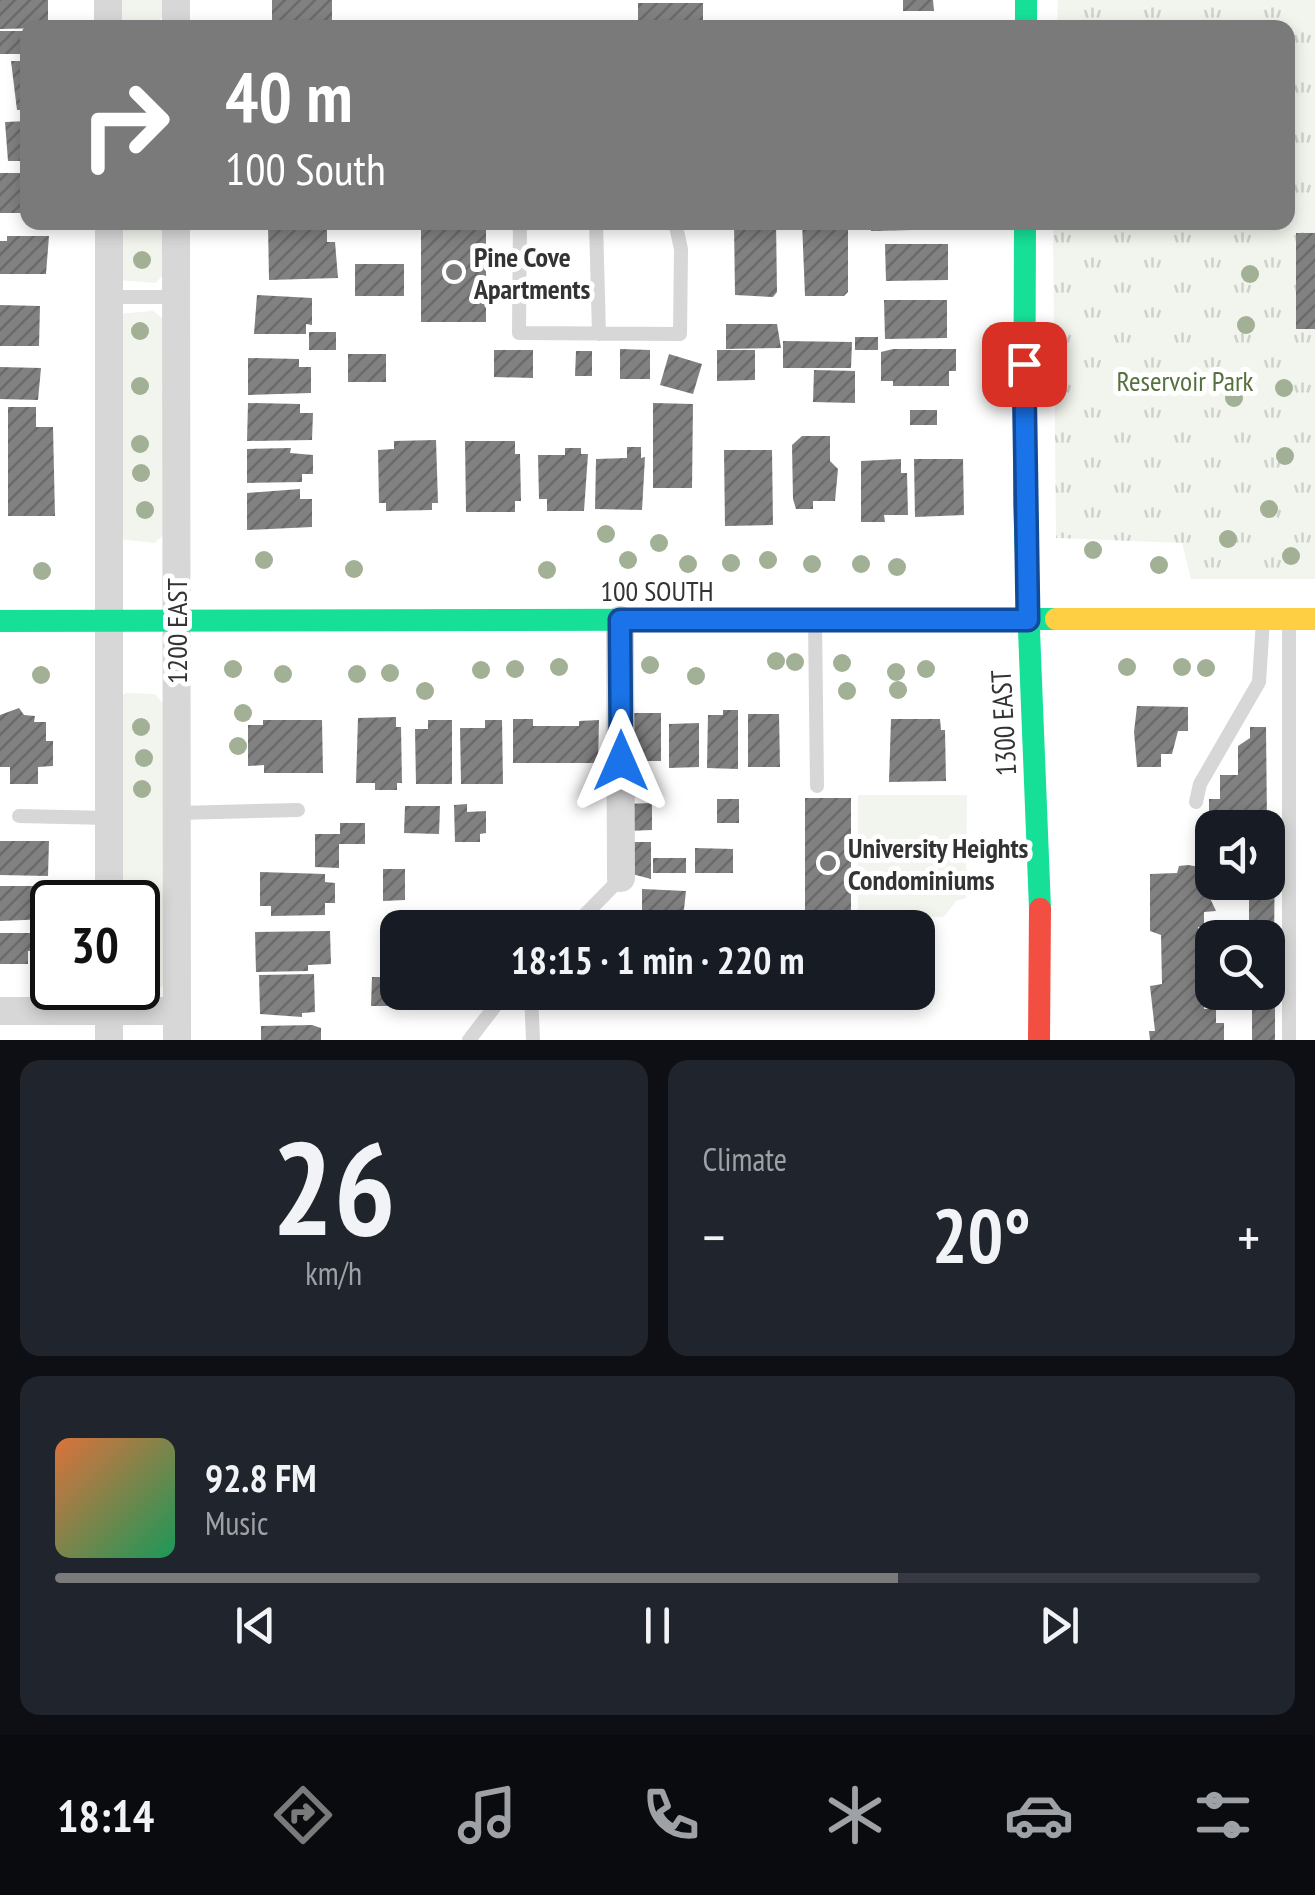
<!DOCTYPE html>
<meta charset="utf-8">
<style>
body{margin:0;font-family:"PT Sans Narrow",sans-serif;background:#20242c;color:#f1f3f6;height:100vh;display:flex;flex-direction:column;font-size:38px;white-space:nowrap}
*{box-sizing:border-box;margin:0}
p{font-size:32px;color:#9ea1a6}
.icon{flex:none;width:55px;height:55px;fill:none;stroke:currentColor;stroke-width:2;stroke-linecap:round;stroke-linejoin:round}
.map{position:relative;height:1040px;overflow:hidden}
.drawer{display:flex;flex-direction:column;gap:20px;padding:20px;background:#0d0f14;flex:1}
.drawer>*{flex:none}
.hud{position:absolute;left:20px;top:20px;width:1275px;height:210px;border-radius:20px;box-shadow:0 5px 15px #0003;background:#7a7a7a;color:#fff;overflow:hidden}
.controls{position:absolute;left:1195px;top:810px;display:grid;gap:20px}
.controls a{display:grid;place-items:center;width:90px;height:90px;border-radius:20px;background:#171b24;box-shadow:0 5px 15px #0003;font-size:50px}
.speed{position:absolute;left:30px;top:880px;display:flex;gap:20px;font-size:50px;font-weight:700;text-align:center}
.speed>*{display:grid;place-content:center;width:130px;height:130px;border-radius:50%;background:#171b24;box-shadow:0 5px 15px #0003;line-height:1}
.speed .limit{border:5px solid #111;border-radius:15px;background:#fff;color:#111}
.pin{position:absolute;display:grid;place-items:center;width:85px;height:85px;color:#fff;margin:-42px;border-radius:20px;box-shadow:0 5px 15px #0006}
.me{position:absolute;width:110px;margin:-55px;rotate:0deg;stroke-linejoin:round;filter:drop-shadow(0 0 8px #0008)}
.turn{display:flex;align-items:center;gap:35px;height:210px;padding:0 40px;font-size:45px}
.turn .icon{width:130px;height:130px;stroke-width:2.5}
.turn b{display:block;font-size:70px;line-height:85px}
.big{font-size:75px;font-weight:800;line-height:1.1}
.drawer .card{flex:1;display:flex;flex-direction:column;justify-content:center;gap:15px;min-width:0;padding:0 35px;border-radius:20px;background:#20242c}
.drawer .dial{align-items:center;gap:0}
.dial b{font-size:130px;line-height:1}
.song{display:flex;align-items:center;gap:30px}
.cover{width:120px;height:120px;border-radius:15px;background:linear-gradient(135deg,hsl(20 70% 55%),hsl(150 70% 35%))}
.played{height:10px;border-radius:5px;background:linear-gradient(90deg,#7a7a7a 70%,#363941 70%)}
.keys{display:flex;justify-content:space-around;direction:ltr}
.heat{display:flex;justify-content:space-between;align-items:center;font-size:55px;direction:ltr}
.drawer .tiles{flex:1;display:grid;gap:20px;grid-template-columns:1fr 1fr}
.card:last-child{grid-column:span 2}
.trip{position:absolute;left:380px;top:910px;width:555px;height:100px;border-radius:20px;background:#171b24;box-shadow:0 5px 15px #0003;font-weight:800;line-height:100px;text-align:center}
.tabs{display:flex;height:160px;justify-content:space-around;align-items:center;background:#090b0e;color:#9ea1a6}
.tabs .icon{width:70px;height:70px}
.tabs .on{color:#7a7a7a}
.tabs b{font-size:45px;color:#f1f3f6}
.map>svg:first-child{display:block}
.grass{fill:#f1f5ed}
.park{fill:url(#park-tufts)}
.building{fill:url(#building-hatch)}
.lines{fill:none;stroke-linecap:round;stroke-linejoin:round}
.lane{stroke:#d7d7d7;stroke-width:14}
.street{stroke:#d7d7d7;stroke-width:28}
.fast{stroke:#16e098;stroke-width:22}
.slow{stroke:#ffcf43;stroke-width:22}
.jam{stroke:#f24e42;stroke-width:22}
.tree{fill:#a2b095}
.route-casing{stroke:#114b97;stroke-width:25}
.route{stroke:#1a73e8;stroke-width:18}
.poi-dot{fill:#7a7a7a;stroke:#fff;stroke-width:4}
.labels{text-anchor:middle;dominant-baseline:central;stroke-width:10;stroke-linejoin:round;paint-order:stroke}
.poi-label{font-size:28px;font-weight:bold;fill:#333;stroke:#fff;text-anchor:start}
.park-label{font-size:28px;fill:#56703f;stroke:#fff}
.street-label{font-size:28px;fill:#333;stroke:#fff}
</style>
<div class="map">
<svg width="1315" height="1040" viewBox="0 0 1315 1040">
<defs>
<pattern id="park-tufts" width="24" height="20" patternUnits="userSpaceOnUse" patternTransform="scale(2.5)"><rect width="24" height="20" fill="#f1f5ed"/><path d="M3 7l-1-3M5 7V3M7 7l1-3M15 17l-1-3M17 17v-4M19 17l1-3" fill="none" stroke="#cfd2cc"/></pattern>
<pattern id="building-hatch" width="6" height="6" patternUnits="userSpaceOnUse" patternTransform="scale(2.5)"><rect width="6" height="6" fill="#818181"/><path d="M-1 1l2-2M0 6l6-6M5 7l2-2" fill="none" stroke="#6a6a6a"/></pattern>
</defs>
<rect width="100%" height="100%" fill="#fff"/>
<path class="grass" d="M116 0H164V15L155 24H125L119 20Z
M115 223H165V272L156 283 119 280Z
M153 311 165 320 164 534 155 543 119 539V314Z
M126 693 155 694 164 705V984L154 995 122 994 116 988H138V902H115L120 697Z
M858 795H967L966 898 956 901 944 917 858 915Z"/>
<path class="park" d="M1058 0H1315V579H1191L1182 543 1056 538 1053 223 1288 222V28L1057 27Z"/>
<path class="building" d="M0 0H48V28L0 29Z
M272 0H332V28H276L277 21H272Z
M903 0H933L934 11H903Z
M638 3H703V28H638Z
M0 31H28V54H0Z
M11 61H28V110H17Z
M28 121 26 161H8L5 122Z
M0 173H28V213H0Z
M421 222H486V322H421Z
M734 222H776L777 292 773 297 735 295Z
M802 222H848V292L844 296H805Z
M871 222H952L953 229 871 231Z
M327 224V242H335L338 278 269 280 268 225Z
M1296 233H1315V329H1296Z
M7 236H49L46 274H0V241H7Z
M885 244H948V280L886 281Z
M355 264H404V296H355Z
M257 295 312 298V325L306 324V334H254Z
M884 300H947V338L885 339Z
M0 305 40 306 39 346H0Z
M726 324H777L781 348 726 349Z
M309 332H336V350H309Z
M855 337H878V350H855Z
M783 341 852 342 851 368H783Z
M620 349 650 350V379H620Z
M893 349H956V371H949V386H893V381H881V352Z
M494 350H533V378L494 377Z
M717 350H755V380L717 381Z
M576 351H592V376H575Z
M348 354H386V382H348Z
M669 354 702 364 693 394 660 385Z
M248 358 299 359V367H311V393L248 395Z
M0 367 41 368 38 400 0 399Z
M814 370 855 371V403L813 402Z
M248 403 300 404V413H313L312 440 247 441Z
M653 403 693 404 692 488H653Z
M8 407H36V427H53L55 516H8Z
M910 410H937V425H910Z
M802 436H830V461L838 469 835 501H813V509H796L793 499 792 445Z
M436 440 438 503H432V510L386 511V503H379L378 450 394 449V441Z
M465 441H515V454H520L521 501H515V512H466Z
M627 447H641V458L645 457 642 510 595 509 596 459 627 458Z
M291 448 290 453 313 455V474H302V482L247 483V449Z
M565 448H581V454H588L584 511H547V499H539L538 455H565Z
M724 450H772L773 525 725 526Z
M901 459V473H907L908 515H884L885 522H861V461Z
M914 459H963L964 515 915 517Z
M300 489V499H312V527L247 530V493Z
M1137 706 1188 707V731H1178L1172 754H1161V767H1137L1134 732Z
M19 708 24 715 35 716 34 722H46V741H53V766L38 767V784H10V767H0V715Z
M723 710H738V769L707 768 708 715H723Z
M628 713H661V761H628Z
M748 714H779L780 767H748Z
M396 717V727H401L402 783H397V790H375V783H356L358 718Z
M513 719H533V726H579V721L599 720 598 763H513Z
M891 719H940L941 730H945L946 781 889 782Z
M263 720H322L323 773H264V765L248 766V725H263Z
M428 720H452V784H416L415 729H428Z
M485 720H502L503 784H461L460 728H485Z
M699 723V767L669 768V724Z
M1250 727H1266L1267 821 1209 822V799H1220V775H1238V746L1250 738Z
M805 798H851V928H805Z
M717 799H739V823H717Z
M652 803V830L627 831 626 804Z
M467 804V812L486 811V833L480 834V842H455L454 805Z
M405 806H440L439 834 404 833Z
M340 823H365V844H339V868L315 867V834H340Z
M1268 836H1275L1274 948H1268V938H1249V882H1268Z
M0 841H49L48 876 0 875Z
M632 842H651V879L632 874Z
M695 848 733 849V873H695Z
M653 858H686V873H653Z
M1188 865 1212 869V882H1225V896H1209L1216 911 1204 912V927H1198V956H1203V963H1198V991H1204V1009H1216V1023H1224V1040H1150L1149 1031H1155L1150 986 1162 984 1161 935 1150 931V874L1177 873 1179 866Z
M383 869H405V900L383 901Z
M260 872 325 874V882L335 883V903H325V915L271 916V906H260Z
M0 886H42V898H48V919L0 921Z
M642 889 686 891 682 927 642 928Z
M918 929H928V984H918Z
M330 931 331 964 308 965V971L256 972 255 932Z
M0 933H44V951H28V964H0Z
M1268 963H1275V1040H1252V992H1268Z
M314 974 315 1012 302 1013V1017L260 1014 259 975Z
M372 977H398L403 1006H371Z
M312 1025 321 1028V1040H261V1026Z"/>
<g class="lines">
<path class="lane" d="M520 222 519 333 680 334 681 249 675 222
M596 222 599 334
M109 297H176
M1289 620V1040
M815 621 817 786
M1196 802 1200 784 1259 682 1263 620
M177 813 298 810
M19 816 109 818
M572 928 621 878
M531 992 533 1040
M469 1040 506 992"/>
<path class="street" d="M108 0V28
M176 0V28
M109 222V902
M176 222 177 1040
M620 620 621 878
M0 1011H177
M109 1040V988"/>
<path class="fast" d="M1026 0V28
M1025 222 1024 503 1040 909
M0 621 1056 619"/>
<path class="slow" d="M1056 619H1315"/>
<path class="jam" d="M1039 1040 1040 909"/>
</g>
<g class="tree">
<circle cx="142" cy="260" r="9"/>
<circle cx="1250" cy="274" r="9"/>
<circle cx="1246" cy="325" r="9"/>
<circle cx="140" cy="331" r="9"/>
<circle cx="140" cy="386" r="9"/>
<circle cx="1284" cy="388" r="9"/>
<circle cx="1234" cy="398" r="9"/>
<circle cx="140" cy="444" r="9"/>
<circle cx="1285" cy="456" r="9"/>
<circle cx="141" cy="473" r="9"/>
<circle cx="1269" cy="509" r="9"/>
<circle cx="145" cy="510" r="9"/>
<circle cx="606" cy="534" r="9"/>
<circle cx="1228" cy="539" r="9"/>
<circle cx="659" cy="543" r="9"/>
<circle cx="1093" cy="550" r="9"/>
<circle cx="1291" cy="556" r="9"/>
<circle cx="264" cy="560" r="9"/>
<circle cx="628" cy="560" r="9"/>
<circle cx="768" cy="560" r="9"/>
<circle cx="731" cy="563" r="9"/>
<circle cx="688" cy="564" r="9"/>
<circle cx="812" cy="564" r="9"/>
<circle cx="861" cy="564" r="9"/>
<circle cx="1159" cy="565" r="9"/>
<circle cx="897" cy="567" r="9"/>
<circle cx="354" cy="569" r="9"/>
<circle cx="547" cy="570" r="9"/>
<circle cx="42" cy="571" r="9"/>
<circle cx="776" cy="661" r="9"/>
<circle cx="795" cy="662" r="9"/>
<circle cx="842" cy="663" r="9"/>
<circle cx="650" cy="665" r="9"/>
<circle cx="559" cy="667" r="9"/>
<circle cx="1127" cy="667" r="9"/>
<circle cx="1182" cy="667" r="9"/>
<circle cx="1206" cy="668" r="9"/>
<circle cx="233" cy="669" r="9"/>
<circle cx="515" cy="669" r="9"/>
<circle cx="926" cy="669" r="9"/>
<circle cx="481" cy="670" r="9"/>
<circle cx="896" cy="672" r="9"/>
<circle cx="390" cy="673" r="9"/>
<circle cx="283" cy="674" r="9"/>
<circle cx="357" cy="674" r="9"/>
<circle cx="41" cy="675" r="9"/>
<circle cx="696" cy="676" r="9"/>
<circle cx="898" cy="690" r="9"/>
<circle cx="425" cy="691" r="9"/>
<circle cx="847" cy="691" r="9"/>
<circle cx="243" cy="713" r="9"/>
<circle cx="141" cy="727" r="9"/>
<circle cx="238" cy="746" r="9"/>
<circle cx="144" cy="758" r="9"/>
<circle cx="142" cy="789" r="9"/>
</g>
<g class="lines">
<defs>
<path id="route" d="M621 761 620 620H1028L1024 364"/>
</defs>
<use href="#route" class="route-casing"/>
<use href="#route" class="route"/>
</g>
<g class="poi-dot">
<circle cx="454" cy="272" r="10"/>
<circle cx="828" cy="863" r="10"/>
</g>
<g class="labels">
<g class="poi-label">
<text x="474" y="256">Pine Cove<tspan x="474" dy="32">Apartments</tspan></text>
<text x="848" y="847">University Heights<tspan x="848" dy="32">Condominiums</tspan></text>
</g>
<g class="park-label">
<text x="1185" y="380">Reservoir Park</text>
</g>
<g class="street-label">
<text x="657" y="590">100 SOUTH</text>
<text transform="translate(176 631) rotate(-90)">1200 EAST</text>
<text transform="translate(1003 723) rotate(-93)">1300 EAST</text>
</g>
</g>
</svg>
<div class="controls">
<a><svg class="icon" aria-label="sound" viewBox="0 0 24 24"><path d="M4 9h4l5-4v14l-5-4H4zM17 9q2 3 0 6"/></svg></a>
<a><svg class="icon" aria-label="search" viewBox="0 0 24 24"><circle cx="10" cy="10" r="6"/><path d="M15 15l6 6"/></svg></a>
</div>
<div class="speed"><div class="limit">30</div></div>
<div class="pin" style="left:1024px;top:364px;background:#d93025"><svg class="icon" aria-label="arrive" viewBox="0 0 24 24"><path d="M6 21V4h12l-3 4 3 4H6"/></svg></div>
<svg class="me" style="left:621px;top:761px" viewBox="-20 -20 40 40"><path d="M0-17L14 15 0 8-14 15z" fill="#1a73e8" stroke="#fff" stroke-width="4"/></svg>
<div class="trip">18:15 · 1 min · 220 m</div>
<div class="hud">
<div class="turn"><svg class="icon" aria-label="right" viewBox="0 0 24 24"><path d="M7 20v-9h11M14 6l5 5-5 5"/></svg><div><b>40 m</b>100 South</div></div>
</div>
</div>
<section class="drawer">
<div class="tiles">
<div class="card dial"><b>26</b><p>km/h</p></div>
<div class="card"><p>Climate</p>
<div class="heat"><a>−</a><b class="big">20°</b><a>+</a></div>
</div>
<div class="card">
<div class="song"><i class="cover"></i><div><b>92.8 FM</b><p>Music</p></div></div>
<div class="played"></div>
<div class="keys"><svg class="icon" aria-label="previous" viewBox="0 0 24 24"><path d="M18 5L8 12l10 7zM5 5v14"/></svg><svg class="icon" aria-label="pause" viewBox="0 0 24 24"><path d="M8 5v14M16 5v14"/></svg><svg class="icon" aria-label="next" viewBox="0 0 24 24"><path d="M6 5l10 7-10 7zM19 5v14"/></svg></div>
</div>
</div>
</section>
<nav class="tabs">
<b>18:14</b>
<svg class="icon on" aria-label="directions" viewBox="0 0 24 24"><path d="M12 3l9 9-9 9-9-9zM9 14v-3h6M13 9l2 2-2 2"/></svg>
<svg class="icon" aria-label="music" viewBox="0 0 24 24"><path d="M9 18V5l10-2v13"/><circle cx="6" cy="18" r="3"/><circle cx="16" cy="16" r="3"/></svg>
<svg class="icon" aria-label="phone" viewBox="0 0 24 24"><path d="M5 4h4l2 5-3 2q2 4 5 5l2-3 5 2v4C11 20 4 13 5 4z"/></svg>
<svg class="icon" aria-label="climate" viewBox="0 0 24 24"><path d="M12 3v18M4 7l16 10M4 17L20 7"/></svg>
<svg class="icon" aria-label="car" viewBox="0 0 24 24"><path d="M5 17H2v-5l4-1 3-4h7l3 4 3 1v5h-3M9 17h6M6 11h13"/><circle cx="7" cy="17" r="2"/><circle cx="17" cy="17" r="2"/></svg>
<svg class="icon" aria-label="filters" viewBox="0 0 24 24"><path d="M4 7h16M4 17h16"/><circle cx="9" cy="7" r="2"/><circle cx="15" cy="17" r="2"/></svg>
</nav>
